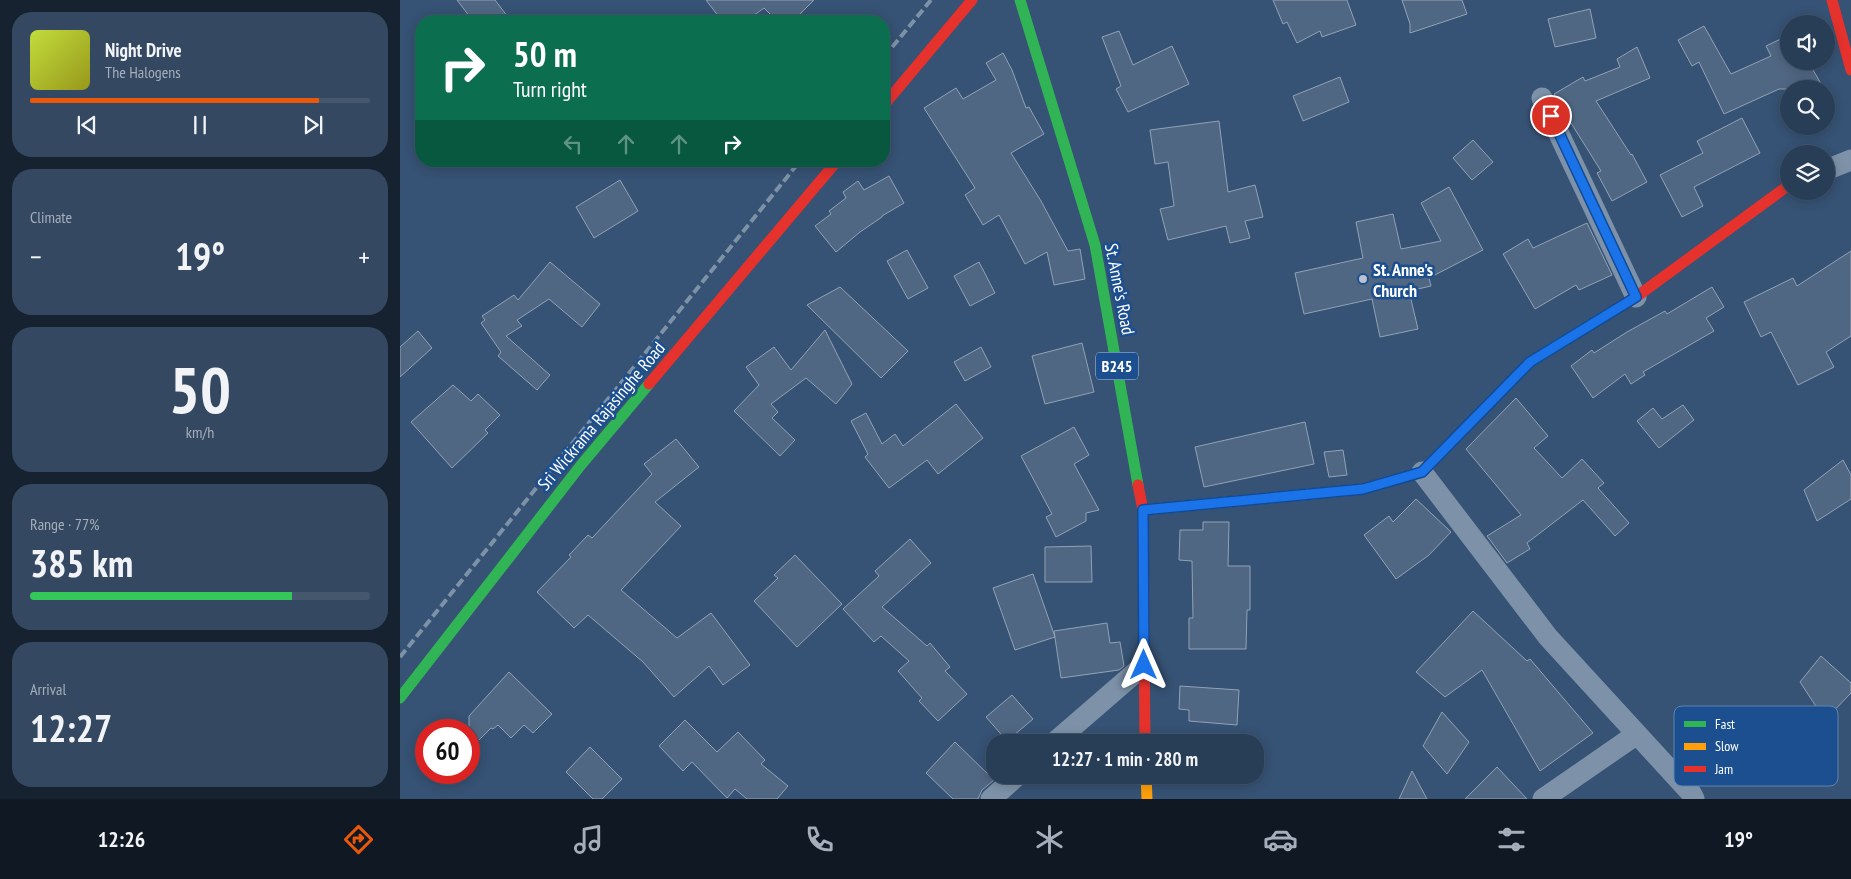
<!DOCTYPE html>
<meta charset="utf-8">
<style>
body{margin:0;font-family:"PT Sans Narrow",sans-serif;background:#344961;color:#f1f3f6;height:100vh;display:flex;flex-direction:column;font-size:19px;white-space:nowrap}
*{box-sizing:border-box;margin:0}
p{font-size:16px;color:#a5aeba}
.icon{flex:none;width:28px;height:28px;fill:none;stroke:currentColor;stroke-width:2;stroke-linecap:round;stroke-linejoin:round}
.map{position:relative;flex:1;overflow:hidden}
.sheet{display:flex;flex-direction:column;gap:12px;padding:12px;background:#162230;width:400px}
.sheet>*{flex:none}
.banner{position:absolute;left:15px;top:15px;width:475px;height:152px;border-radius:20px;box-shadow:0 2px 12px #0003,0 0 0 1px #44576d;background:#0b6e4f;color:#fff;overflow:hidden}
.buttons{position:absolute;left:1380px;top:15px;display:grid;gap:10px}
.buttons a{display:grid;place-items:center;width:55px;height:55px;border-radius:50%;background:#283e57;box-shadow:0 2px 12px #0003,0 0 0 1px #44576d;font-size:25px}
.speed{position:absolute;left:15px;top:719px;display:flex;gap:10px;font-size:25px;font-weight:700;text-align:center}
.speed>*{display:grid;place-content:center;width:65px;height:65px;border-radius:50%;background:#283e57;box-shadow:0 2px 12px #0003,0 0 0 1px #44576d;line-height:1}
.speed .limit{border:8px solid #d22;background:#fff;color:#111}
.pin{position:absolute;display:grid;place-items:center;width:42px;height:42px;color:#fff;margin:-21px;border:2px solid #fff;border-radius:50%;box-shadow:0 1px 5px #0007}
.me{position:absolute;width:55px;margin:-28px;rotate:0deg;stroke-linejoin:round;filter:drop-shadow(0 0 4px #0008)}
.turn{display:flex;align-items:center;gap:18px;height:105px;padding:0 15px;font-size:22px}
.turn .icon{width:65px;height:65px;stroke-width:2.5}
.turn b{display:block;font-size:35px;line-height:42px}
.lanes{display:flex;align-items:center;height:48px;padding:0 15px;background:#0003;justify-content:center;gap:25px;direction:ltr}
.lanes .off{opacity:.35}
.big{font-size:38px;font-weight:700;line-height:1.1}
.sheet .tile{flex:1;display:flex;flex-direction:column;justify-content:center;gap:8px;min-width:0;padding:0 18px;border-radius:20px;background:#344961}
.sheet .dial{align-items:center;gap:0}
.dial b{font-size:65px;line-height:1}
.song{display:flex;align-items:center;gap:15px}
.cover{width:60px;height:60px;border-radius:8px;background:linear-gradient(135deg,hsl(70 70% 55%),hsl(60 70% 35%))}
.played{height:5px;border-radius:2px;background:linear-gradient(90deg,#ea580c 85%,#44576d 85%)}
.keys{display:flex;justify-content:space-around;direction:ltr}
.heat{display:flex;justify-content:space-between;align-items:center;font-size:28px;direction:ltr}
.charge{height:8px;border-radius:4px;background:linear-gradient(90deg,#34c759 77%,#44576d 0)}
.trip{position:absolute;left:586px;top:734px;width:278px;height:50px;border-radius:20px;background:#283e57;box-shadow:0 2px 12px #0003,0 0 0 1px #44576d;font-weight:700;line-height:50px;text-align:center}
.dock{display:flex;height:80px;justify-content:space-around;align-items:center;background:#101923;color:#a5aeba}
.dock .icon{width:35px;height:35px}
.dock .on{color:#ea580c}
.dock b{font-size:22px;color:#f1f3f6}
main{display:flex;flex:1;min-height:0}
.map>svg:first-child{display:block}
.building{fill:#506783;stroke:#92a2b6}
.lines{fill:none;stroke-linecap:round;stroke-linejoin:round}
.street{stroke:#7d92a8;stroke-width:21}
.fast{stroke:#30b455;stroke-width:11}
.slow{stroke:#ff9f0a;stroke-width:11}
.jam{stroke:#e5322d;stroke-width:11}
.rail{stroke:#7e92a7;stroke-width:4;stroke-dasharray:9 4;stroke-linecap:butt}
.route-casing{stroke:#114b97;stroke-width:12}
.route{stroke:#1a73e8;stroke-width:9}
.poi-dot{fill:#b9c2ce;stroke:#1b4f8f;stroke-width:2}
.labels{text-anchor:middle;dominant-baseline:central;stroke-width:5;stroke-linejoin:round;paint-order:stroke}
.shield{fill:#1b4f8f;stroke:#bbcadd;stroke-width:1}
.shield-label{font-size:16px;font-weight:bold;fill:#fff}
.poi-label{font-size:18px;font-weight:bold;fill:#fff;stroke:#1b4f8f;text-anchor:start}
.street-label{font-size:18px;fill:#fff;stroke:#1b4f8f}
.key{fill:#1b4f8f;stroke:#5f84b1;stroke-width:1}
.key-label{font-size:14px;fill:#fff}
</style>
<main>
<section class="sheet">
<div class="tile">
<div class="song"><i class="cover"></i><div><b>Night Drive</b><p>The Halogens</p></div></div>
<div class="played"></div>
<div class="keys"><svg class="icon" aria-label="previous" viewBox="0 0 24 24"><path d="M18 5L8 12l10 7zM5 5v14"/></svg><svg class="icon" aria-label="pause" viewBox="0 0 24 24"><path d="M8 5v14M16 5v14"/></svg><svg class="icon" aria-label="next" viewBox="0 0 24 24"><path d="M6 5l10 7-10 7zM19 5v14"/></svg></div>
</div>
<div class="tile"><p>Climate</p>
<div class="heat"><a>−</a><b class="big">19°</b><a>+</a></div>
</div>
<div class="tile dial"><b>50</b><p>km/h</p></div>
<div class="tile"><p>Range · 77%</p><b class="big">385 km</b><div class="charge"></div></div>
<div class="tile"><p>Arrival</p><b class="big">12:27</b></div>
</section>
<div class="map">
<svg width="1451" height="799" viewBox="0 0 1451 799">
<rect width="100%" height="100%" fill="#365274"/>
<path class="building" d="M57 0H95L111 21H73Z
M306 0H414L393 21H377L364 8 346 21H322Z
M873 0H947L956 25 922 37 920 31 897 43 887 22 883 24Z
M1002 0H1062L1067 14 1010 33V24Z
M1190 9 1196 38 1155 47 1148 19Z
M1304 26 1331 74 1371 56 1366 46 1389 35V61H1408L1424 89H1389V92L1387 89H1379L1324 114 1299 62 1292 66 1278 40Z
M719 31 733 65 772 46 789 84 728 112 716 89 721 86 702 37Z
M1237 47 1250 78 1196 101 1231 155 1232 154 1247 182 1212 201 1197 173 1201 171 1171 123 1168 124 1154 94 1183 77 1185 81 1220 67 1217 59Z
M603 53 612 70 626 108 629 107 644 134 611 153 641 201 668 251 680 249 685 279 654 285 647 252 625 264 599 215 583 225 565 195 575 188 524 108 556 88 563 99 596 80 586 63Z
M940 77 949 102 903 121 893 96Z
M1342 118 1360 153 1294 187 1303 206 1282 217 1260 175 1303 153 1297 141Z
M819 121 828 192 855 185 863 217 845 221 850 238 830 243 826 226 768 240 760 209 774 206 768 162 755 164 750 130Z
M1073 140 1093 162 1072 180 1053 158Z
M489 176 504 203 482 216V217L460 232 436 252 415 226 431 214 429 211 446 198 443 192 458 181 464 190Z
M220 180 238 211 194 238 176 207Z
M1049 187 1083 250 1029 278 1031 286 1009 291 1018 329 980 337 972 299 904 314 895 273 963 258 956 222 993 214 1001 249 1041 241 1021 203Z
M1187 223 1212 275 1179 290 1176 285 1135 309 1103 254 1128 239 1133 248Z
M507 250 528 288 508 299 487 261Z
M1451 251V336L1426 352 1434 367 1398 385 1371 332 1361 337 1344 302 1393 278 1397 286Z
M150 262 200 304 182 327 149 299 117 320 122 326 106 336 150 375 137 390 98 356 101 352 81 323 85 320 82 316 114 295 118 300Z
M579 262 595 293 570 306 554 276Z
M440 287 508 351 481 378 407 305Z
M1312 287 1324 307 1306 318 1314 331 1243 372 1245 375 1231 384 1225 374 1193 398 1171 366 1192 350 1194 353 1227 332 1265 311 1267 314Z
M425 330 452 384 436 404 406 378 371 404 378 412 372 418 395 440 380 456 334 411 359 385 346 367 374 347 391 370Z
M18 331 32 348 0 377V347Z
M682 343 694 392 645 404 632 356Z
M581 347 591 367 565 381 554 362Z
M53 385 71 401 78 394 100 415 85 430 88 433 52 468 11 422Z
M1116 398 1148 436 1134 448 1162 478 1182 459 1204 483 1198 488 1229 523 1215 536 1183 500 1127 543 1130 549 1107 563 1087 536 1121 515 1066 449Z
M556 404 583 438 538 474 527 460 489 488 465 457 468 454 451 421 466 413 482 444 495 434 503 446Z
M1283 405 1294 420 1259 448 1237 421 1253 408 1262 419Z
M905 422 914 464 804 487 795 447Z
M674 427 689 455 674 464 699 510 686 513V521L656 537 646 517 652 514 621 456Z
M276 439 299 467 255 502 281 526 221 590 277 638 311 613 350 665 323 685 309 666 274 697 243 662 188 615 174 628 137 592 171 557 169 555 188 535 192 538 252 474 244 464Z
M943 450 947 475 929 477 924 452Z
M1443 460 1451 475V499L1417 521 1404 490Z
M1016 499 1051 532 1029 555 996 579 964 535 989 516 993 522Z
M803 522H829L828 566H850V610H847L846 649H789V618H793L792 561 779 560 780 530H803Z
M510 539 531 563 482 607 527 646 530 643 550 667 545 671 567 694 538 721 519 701 522 698 498 671 509 661 481 636 474 642 443 609 479 576 475 571Z
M691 546 692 582H645V547Z
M395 555 442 604 397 647 354 601 378 578 374 575Z
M633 574 655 637 615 650 593 588Z
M1073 611 1127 661 1130 659 1193 733 1140 771 1082 670 1045 697 1016 672Z
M707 623 710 643 720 642 724 666 719 670 661 678 654 631Z
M1421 656 1451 683V693L1425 720 1400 682Z
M109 672 152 714 133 733 124 725 111 738 98 725 93 729 91 728 69 750V716Z
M780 686 839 690 837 725 789 721V710L779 709Z
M612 695 633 719 607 741 586 717Z
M1042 712 1069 742 1047 774 1023 746Z
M285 720 317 752 338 732 365 760 361 764 388 786 377 799H347L335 789 327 798 292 762 283 771 259 746Z
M555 742 594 780 582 790 578 799H553L526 773Z
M190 747 222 779 202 799H193L166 772Z
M1097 767 1127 799H1065Z
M1012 771 1027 799H999Z"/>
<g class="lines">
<path class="street" d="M1142 98 1236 297
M1426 170 1451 160
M1022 472 1148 637 1291 793 1294 799
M655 742 744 665
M591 799 618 775
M1143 799 1237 734"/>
<path class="fast" d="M620 0 695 245 738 485
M990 481 1022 472 1130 362 1208 314
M0 698 181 465 249 384"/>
<path class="slow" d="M743 510 963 489 990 481
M746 775 747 799"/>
<path class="jam" d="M1432 0 1451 70
M484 105 572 0
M1208 314 1236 297 1389 185
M249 384 437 161
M738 485 743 510 745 742"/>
<path class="rail" d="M484 57 531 0
M0 657 400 161"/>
</g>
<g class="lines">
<defs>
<path id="route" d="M744 665 743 510 963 489 1022 472 1130 362 1236 297 1151 116"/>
</defs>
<use href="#route" class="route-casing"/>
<use href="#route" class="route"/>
</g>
<circle class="poi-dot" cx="963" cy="279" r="5"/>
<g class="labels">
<rect class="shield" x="696" y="352.5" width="42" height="27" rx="4"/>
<g class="shield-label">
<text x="717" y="366">B245</text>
</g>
<g class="poi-label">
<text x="973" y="269">St. Anne's<tspan x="973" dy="21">Church</tspan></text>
</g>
<g class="street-label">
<text transform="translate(720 289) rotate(79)">St. Anne's Road</text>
<text transform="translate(201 416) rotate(-50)">Sri Wickrama Rajasinghe Road</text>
</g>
</g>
<rect x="1274" y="706" width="164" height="80" rx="8" class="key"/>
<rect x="1284" y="721" width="22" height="6" fill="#30b455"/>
<rect x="1284" y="743" width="22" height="7" fill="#ff9f0a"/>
<rect x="1284" y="766" width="22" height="6" fill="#e5322d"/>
<g class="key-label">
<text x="1315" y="729">Fast</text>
<text x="1315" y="751">Slow</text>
<text x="1315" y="774">Jam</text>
</g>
</svg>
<div class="buttons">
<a><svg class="icon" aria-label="sound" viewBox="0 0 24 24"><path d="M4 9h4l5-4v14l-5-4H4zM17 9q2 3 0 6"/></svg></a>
<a><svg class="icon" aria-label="search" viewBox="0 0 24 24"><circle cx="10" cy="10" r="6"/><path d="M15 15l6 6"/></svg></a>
<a><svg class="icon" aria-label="layers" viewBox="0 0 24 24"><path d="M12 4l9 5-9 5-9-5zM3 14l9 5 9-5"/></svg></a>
</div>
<div class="speed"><div class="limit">60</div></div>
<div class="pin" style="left:1151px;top:116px;background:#d93025"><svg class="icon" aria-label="arrive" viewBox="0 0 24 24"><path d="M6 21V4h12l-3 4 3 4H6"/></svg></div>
<svg class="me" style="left:744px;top:665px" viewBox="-20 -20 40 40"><path d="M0-17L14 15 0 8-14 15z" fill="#1a73e8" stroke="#fff" stroke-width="4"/></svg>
<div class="trip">12:27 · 1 min · 280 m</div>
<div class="banner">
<div class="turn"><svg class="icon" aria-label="right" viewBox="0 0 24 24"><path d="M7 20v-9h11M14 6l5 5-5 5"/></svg><div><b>50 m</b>Turn right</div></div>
<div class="lanes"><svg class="icon off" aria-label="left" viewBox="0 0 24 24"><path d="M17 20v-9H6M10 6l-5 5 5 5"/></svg><svg class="icon off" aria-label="ahead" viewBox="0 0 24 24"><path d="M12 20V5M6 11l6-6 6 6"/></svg><svg class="icon off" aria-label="ahead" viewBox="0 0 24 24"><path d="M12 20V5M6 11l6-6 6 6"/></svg><svg class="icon" aria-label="right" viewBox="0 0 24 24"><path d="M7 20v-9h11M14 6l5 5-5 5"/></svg></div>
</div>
</div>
</main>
<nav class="dock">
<b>12:26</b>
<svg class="icon on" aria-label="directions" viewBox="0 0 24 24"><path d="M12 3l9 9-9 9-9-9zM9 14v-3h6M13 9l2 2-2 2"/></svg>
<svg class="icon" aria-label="music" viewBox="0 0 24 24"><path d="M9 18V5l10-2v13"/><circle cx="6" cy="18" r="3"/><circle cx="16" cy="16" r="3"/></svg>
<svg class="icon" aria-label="phone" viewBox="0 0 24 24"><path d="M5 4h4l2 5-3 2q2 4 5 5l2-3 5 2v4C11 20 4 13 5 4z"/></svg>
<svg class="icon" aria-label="climate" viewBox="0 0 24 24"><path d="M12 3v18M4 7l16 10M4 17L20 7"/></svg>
<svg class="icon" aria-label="car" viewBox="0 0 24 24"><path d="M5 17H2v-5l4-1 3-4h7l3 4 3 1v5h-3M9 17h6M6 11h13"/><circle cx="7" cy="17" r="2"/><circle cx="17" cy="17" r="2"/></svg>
<svg class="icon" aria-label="filters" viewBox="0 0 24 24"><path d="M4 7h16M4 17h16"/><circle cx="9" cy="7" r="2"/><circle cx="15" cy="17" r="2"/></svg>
<b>19°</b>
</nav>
